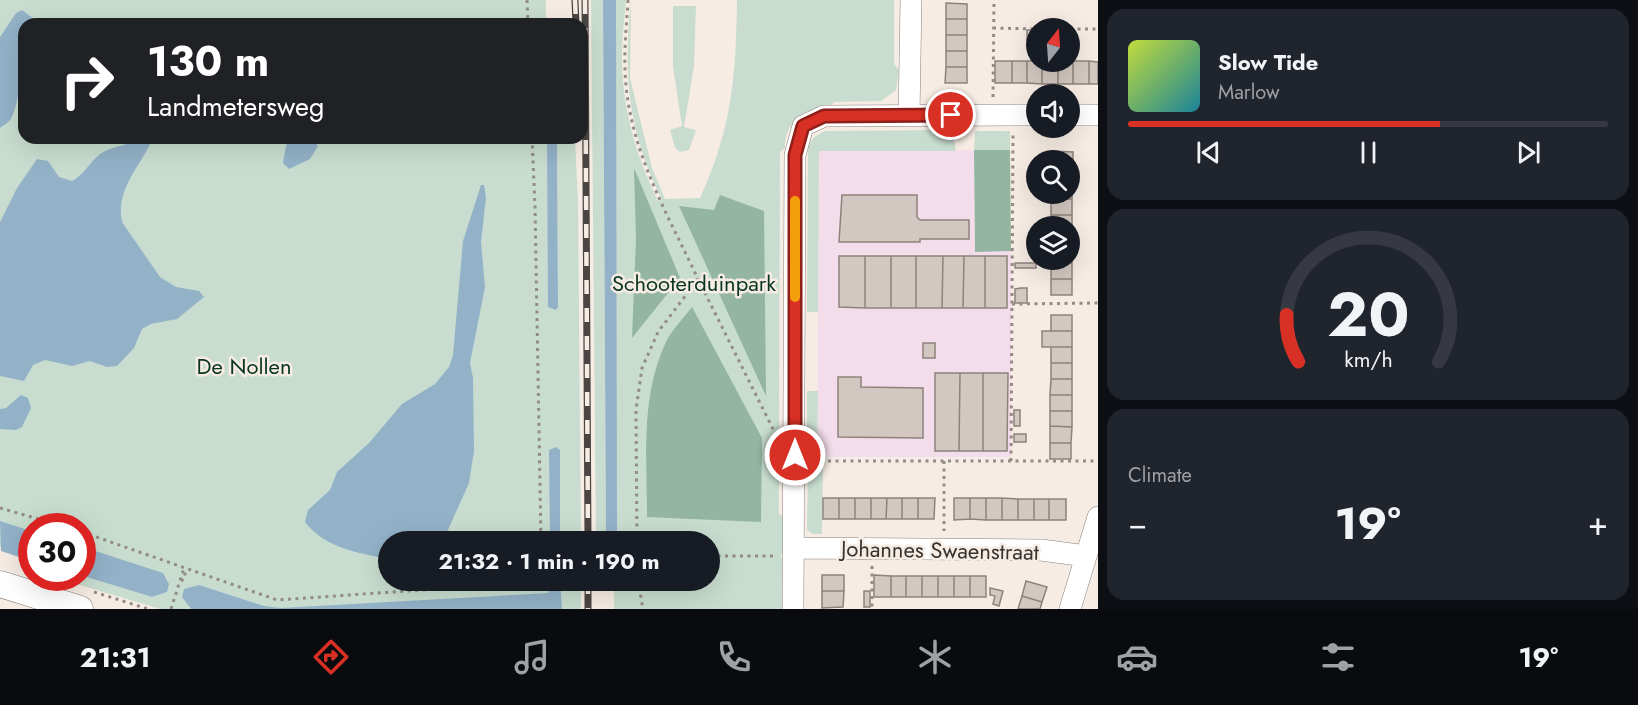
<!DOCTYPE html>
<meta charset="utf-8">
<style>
body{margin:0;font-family:Jost,sans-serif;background:#20242c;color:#f1f3f6;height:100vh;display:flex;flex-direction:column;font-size:22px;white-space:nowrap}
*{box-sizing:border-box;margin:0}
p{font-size:20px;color:#9ea1a6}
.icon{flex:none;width:33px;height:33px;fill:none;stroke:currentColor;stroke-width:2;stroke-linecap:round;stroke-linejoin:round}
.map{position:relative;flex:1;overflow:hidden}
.sheet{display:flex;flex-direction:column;gap:9px;padding:9px;background:#0d0f14;width:540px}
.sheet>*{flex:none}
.top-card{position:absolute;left:18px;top:18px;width:570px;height:126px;border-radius:18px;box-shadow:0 6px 24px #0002;background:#202124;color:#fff;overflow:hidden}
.needle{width:39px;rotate:17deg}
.tools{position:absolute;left:1026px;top:18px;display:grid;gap:12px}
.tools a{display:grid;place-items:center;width:54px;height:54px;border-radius:50%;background:#171b24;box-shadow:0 6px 24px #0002;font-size:30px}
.speed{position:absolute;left:18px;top:513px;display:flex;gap:12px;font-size:30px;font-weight:700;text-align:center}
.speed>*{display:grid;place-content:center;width:78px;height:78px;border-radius:50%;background:#171b24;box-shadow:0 6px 24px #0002;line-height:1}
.speed .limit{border:9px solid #d22;background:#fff;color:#111}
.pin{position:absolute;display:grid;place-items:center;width:51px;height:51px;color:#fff;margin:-26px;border:3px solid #fff;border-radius:50%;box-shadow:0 2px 6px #0007}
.me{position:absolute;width:66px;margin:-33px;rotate:0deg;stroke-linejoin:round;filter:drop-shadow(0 0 4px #0008)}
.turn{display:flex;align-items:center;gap:21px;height:126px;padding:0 30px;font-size:27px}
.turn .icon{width:78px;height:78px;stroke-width:2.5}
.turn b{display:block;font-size:42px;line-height:51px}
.big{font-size:45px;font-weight:700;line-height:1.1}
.sheet .widget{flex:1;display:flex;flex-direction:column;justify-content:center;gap:9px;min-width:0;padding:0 21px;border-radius:18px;background:#20242c}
.sheet .dial{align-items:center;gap:0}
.dial svg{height:156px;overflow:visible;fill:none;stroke:#363941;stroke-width:7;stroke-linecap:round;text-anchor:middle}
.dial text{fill:#f1f3f6;stroke:none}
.song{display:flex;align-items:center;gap:18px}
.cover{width:72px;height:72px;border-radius:9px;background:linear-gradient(135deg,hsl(70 70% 55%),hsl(190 70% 35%))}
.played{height:6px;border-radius:3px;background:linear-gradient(90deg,#d93025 65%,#363941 65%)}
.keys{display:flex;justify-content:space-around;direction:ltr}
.heat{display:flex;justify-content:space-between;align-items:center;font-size:33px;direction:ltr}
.trip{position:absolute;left:378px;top:531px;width:342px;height:60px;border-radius:30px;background:#171b24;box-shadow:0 6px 24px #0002;font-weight:700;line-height:60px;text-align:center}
.dock{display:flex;height:96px;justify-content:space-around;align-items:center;background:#090b0e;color:#9ea1a6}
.dock .icon{width:42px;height:42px}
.dock .active{color:#d93025}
.dock b{font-size:27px;color:#f1f3f6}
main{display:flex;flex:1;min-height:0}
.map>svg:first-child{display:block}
.industrial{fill:#f3ddea}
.green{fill:#c8ddd0}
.forest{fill:#93b5a2}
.water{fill:#93b2c8}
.building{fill:#d3c8c1;stroke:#8d827c;stroke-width:1.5}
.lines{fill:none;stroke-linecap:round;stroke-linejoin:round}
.minor-casing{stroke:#898079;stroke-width:22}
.tertiary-casing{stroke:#898079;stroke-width:27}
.path{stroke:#928b86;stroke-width:3;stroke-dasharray:3 4.5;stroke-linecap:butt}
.minor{stroke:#fff;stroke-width:21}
.tertiary{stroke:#fff;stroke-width:26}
.rail-casing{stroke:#4a4542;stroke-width:7}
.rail{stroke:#f6ece4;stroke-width:4.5;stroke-dasharray:14;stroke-linecap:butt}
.route-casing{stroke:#8d1f18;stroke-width:15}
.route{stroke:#d93025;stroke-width:10}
.slow{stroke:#f59e0b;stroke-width:10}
.labels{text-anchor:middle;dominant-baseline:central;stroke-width:5;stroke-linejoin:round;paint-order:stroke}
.park-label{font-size:22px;fill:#073521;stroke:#f6ece4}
.street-label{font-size:22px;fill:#36322f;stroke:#f6ece4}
</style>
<main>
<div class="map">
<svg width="1098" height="609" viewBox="0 0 1098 609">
<rect width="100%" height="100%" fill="#f6ece4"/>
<path class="industrial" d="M974 150 975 251H1011V457H817L819 151Z"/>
<path class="green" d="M0 0H546V24H24V138H549L558 306 557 138H575L578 200 581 541 388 542V580L581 581V609H562V606L561 609H201L188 606 191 609H160L57 578 83 576 152 597 157 596 83 572 82 526H32L31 557 0 547Z
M591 0H603L606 542 596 541Z
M616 0H626C625 17 622 34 622 51 621 104 635 154 658 201L662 200C628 131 623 76 631 0L630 78 652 168 665 199 700 198C732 128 736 76 737 0H894V64L899 70 896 90 881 101 834 102 830 107C805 107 785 121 785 148L780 152 779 456 776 455 775 438 774 459H779V514L784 518V555H781V558H784V609H614V581L710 580V542L613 541 610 213 616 201Z
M673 6H696L694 66 684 127 696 130 689 150 680 152 675 148 670 130 682 126 673 67Z
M948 130 954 139 956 151H819L818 312H807L808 147C812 138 816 135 825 131Z
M975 131H1010V150H974Z
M807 391H818L817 457H807Z
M823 461 822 534H813L807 530 808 462Z"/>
<path class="forest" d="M974 150H1010L1011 251 975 252Z
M634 168 680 278 632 338 636 239Z
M720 195 764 211 766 396 679 206 714 210Z
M692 307 762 438 761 522 647 517C647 458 640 395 667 340 673 328 684 318 692 307Z"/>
<path class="water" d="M603 0H616L617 542 606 541Z
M22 10 34 19 35 24H24C24 44 21 102 11 119 9 122 4 125 0 128V37L16 13Z
M137 138H153C141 166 115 189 122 222L160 277 176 287 199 291 204 297 177 319 151 324 142 329 134 348 117 366 107 367 90 361 72 366 45 360 33 365 24 381 0 376V222L17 188 37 159 48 161 59 177 72 181C86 174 91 158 105 151 116 146 127 146 137 138Z
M291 138 313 140 318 146 310 159 289 169 283 163 286 146Z
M547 138H557L558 307 556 310 548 307Z
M481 185H484L486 197 481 242 485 287 470 363 473 378 474 451 469 483 443 541 388 542V559C358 553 325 548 305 522L308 510 330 490 337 472 369 443 402 404 435 384 449 367 453 355 463 241Z
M21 395 28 398 31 408 22 427 16 430 0 429V409L6 408Z
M556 447 560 450V541H550L549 450Z
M0 521 31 531V561L1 551Z
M83 547 163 573 169 584 167 592 152 597 83 576Z
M560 580 562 609H191L182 597 184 589 199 585 264 606 281 608 548 593 550 589V581Z"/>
<path class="building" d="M946 3 967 4V19H946Z
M946 19H967V35H946Z
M1027 30H1036V40H1027Z
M946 35H967V51H946Z
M946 51H967V67H946Z
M1036 53V62H1042V84L1027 83V61H1036Z
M995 61H1012V83H995Z
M1012 61H1027V83H1012Z
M1073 61H1089V84H1073Z
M1073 61V84H1058V62Z
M1089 61 1098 62V84H1089Z
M1042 62H1058V84H1042Z
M946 67H967V83H945Z
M1051 151 1073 152V168H1070V160H1051Z
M1070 184H1072V199H1051V194H1070Z
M842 195H917V217L920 220H969V239H920V242H839Z
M1051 199H1072V215H1051Z
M1051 215H1072V231H1070V226H1051Z
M1070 247H1072V263H1051V260H1070Z
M839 256H865V308L839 307Z
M865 256H891V308H865Z
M891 256H916V308H891Z
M916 256H943L942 308H916Z
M943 256H964L963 308H942Z
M964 256H985V308H963Z
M985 256H1007V308H985Z
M1015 263H1036V268H1015Z
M1051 263H1072V279H1051Z
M1051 279H1072V295H1051Z
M1021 288H1027V303H1015V289Z
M1051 315H1072V331H1051Z
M1042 331H1072V347H1042Z
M923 343H935V358H923Z
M1051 347H1072V363H1051Z
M1051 363H1072V379H1051Z
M935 373H960L959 451H935Z
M960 373H983V451H959Z
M983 373H1008L1007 451H983Z
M838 377H861V387L923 388V438L838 437Z
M1051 379H1072V395H1050Z
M1050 395H1072V411H1050Z
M1014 410H1020V426H1014Z
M1050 411H1072V427L1050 426Z
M1050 426 1072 427 1071 443H1050Z
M1014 434H1026V442H1014Z
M1050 443H1071V459H1050Z
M823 498H839V519H823Z
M839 498H855V519H839Z
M855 498H871V519H855Z
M871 498H887L886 519H871Z
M887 498H902V519H886Z
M902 498H918V519H902Z
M918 498H935L934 519H918Z
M954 498H970V519L954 520Z
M970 498H986V520L970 519Z
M986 498H1002V520H986Z
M1002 498 1018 499V520H1002Z
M1018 499H1034V520H1018Z
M1034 499H1049V520H1034Z
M1049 499H1066V520H1049Z
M822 575H844V591H822Z
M874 575 891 576V597H874Z
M891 576H906V597H891Z
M906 576H922V597H906Z
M922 576H938V597H922Z
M938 576H954V597H938Z
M954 576H970V597H954Z
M970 576H986V597H970Z
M1026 581 1047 587 1042 602 1022 596Z
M990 588 1003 591 999 606 993 604 995 596 990 595Z
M822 591H844L843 607 822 608Z
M864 591H870V607H864Z
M1022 596 1042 602 1040 609H1018Z"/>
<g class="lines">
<defs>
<path id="minor" d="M1070 115H1098
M909 116 911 0
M794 548 1041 550 1086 556
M793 609 795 155 803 126 824 116 1036 115
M1070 609 1098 517"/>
<path id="tertiary" d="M0 584 80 609"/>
</defs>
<use href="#minor" class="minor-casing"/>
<use href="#tertiary" class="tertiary-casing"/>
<path class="path" d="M527 0 528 24
M628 0C627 23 624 45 625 69 627 146 666 211 698 279L658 332 642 368 636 410 637 542
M993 28 1036 29
M1070 29H1098
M993 97 994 0
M532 138 535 206 541 542
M698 279 775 433
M1012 304 1098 303
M813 461H1098
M944 461V531
M1011 461 1013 132
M0 508 63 526
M82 532 277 600 450 588 502 580
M710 556H774
M872 566V609
M638 580 643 609
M181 581 185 578V569
M94 592 148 609
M171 609 184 568"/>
<use href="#minor" class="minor"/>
<use href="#tertiary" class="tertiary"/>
<defs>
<path id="rail" d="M575 0 576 24
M585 0 588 542
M588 580V609"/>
</defs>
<use href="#rail" class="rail-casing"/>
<use href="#rail" class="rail"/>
</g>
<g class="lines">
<defs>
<path id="route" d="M795 455V155L803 126 824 116 951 115"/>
</defs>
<use href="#route" class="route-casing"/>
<use href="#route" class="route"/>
<path class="slow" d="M795 201V297"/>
</g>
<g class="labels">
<g class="park-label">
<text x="694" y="283">Schooterduinpark</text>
<text x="244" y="366">De Nollen</text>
</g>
<g class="street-label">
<text transform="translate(940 550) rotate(1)">Johannes Swaenstraat</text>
</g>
</g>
</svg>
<div class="tools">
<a><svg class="needle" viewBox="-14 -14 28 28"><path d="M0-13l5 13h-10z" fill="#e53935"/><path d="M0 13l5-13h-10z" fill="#9ea1a6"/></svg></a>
<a><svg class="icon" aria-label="sound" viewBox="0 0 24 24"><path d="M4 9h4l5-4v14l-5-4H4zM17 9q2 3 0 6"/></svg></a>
<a><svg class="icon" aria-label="search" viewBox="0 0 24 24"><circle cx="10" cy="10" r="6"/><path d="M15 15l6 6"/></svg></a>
<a><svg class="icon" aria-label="layers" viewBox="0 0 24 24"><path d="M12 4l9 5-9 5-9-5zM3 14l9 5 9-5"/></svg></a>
</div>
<div class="speed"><div class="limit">30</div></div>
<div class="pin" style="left:951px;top:115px;background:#d93025"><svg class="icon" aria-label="arrive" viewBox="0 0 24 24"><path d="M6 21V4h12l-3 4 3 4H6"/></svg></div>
<svg class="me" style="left:795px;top:455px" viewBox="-20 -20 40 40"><circle r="17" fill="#d93025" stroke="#fff" stroke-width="3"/><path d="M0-11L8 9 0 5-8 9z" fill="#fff"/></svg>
<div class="trip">21:32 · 1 min · 190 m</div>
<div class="top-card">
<div class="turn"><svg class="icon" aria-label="right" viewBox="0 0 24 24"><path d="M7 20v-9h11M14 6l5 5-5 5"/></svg><div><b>130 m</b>Landmetersweg</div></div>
</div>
</div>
<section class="sheet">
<div class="widget">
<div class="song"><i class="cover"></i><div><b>Slow Tide</b><p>Marlow</p></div></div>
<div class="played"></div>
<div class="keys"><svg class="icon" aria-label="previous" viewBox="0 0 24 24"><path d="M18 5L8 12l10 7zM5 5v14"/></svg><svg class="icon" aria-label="pause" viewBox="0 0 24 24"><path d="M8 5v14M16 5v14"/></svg><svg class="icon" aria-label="next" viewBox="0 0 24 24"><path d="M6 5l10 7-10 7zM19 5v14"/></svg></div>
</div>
<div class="widget dial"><svg viewBox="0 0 100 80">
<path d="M14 69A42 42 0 1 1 86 69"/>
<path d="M14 69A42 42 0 0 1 8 45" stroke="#d93025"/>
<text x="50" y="56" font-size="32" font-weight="700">20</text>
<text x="50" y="72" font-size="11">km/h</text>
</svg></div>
<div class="widget"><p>Climate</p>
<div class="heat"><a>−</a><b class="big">19°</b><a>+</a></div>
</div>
</section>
</main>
<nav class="dock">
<b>21:31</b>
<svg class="icon active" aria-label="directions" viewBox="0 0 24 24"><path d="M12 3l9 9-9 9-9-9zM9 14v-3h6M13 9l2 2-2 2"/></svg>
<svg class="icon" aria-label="music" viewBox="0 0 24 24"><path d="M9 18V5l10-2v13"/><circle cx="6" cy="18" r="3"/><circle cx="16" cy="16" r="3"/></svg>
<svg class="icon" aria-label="phone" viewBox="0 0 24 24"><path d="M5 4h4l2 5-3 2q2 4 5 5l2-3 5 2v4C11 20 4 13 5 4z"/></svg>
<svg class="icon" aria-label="climate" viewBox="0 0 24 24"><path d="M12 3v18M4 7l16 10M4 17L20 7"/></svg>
<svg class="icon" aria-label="car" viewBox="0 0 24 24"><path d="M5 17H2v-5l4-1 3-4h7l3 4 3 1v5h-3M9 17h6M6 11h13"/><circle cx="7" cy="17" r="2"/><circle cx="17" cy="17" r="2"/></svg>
<svg class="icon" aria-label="filters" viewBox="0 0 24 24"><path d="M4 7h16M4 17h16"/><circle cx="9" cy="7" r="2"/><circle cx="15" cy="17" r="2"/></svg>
<b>19°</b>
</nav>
